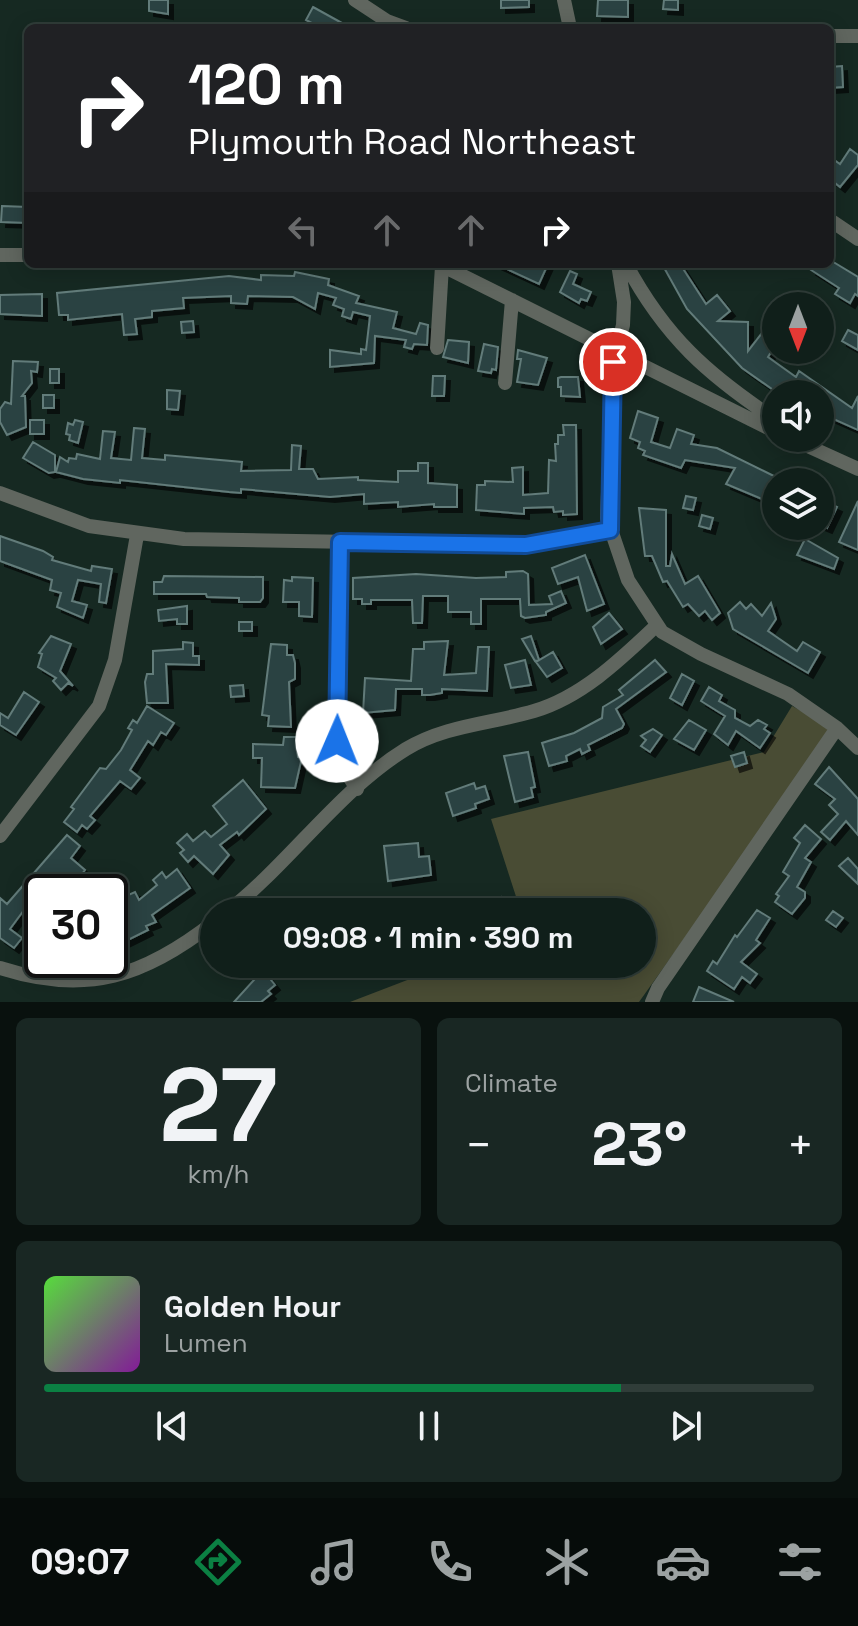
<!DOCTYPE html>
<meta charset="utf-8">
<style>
body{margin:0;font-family:"Space Grotesk",sans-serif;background:#192723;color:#f1f3f6;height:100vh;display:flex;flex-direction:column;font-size:30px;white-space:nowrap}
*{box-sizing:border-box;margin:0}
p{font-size:26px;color:#9ca2a2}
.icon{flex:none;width:44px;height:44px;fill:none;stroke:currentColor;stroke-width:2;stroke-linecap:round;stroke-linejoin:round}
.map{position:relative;height:1002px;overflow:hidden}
.details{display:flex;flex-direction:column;gap:16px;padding:16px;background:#09110e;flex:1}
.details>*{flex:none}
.hud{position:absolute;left:24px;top:24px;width:810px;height:244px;border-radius:12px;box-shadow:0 4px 20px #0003,0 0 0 2px #303d39;background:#202124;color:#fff;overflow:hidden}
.needle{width:52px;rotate:180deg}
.fabs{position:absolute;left:762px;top:292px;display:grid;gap:16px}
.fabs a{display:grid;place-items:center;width:72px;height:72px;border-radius:50%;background:#101f1a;box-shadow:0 4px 20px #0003,0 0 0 2px #303d39;font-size:40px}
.speed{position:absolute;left:24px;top:874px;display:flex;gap:16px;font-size:40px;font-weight:700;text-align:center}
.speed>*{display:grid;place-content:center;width:104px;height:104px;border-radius:50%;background:#101f1a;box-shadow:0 4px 20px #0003,0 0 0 2px #303d39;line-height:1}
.speed .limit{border:4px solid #111;border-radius:12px;background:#fff;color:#111}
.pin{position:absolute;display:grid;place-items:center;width:68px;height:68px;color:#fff;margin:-34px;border:4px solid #fff;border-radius:50%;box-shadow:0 2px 8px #0007}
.me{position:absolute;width:88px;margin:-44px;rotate:1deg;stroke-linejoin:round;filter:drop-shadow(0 0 6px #0008)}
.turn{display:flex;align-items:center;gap:28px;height:168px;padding:0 32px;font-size:36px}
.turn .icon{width:104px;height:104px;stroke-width:2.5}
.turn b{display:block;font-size:56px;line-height:68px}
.lanes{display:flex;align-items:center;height:76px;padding:0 32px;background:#0003;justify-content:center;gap:40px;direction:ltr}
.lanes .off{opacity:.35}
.big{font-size:60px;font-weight:700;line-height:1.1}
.details .tile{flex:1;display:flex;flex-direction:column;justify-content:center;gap:12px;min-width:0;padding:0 28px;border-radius:12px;background:#192723}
.details .dial{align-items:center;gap:0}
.dial b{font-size:104px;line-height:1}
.song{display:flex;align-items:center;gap:24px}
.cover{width:96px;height:96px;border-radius:12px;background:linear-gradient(135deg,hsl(110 70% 55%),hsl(290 70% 35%))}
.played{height:8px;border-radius:4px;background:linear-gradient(90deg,#0b8043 75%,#303d39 75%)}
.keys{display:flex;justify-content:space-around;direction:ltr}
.heat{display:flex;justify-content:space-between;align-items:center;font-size:44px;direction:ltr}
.details .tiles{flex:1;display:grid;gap:16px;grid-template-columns:1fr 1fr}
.tile:last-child{grid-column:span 2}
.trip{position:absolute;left:200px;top:898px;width:456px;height:80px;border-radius:40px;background:#101f1a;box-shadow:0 4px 20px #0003,0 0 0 2px #303d39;font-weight:700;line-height:80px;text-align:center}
.dock{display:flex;height:128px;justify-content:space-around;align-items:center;background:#060c0a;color:#9ca2a2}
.dock .icon{width:56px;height:56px}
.dock .current{color:#0b8043}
.dock b{font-size:36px;color:#f1f3f6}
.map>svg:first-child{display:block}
.green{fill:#494c34}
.building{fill:#2c4343;stroke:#627b7a;stroke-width:2;filter:url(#shadow)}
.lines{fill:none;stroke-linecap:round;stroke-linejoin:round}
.minor{stroke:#60665f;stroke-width:14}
.route-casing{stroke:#114b97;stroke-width:20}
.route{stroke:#1a73e8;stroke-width:14}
</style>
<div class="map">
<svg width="858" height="1002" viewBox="0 0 858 1002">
<defs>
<filter id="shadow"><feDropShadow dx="5" dy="5" stdDeviation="0" flood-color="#0009"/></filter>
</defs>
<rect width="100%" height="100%" fill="#162922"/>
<path class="green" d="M792 706 834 729 639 1002H350L449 964H642V912H521L491 819 764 752Z"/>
<path class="building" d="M149 0H168V14L149 11Z
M501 0H529V7L501 8Z
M598 0H628V17L597 16Z
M664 0H678V10L663 9Z
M313 7 351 28H321L306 20Z
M842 66 843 87 830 88V67Z
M850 149 858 155V165L840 187 830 179V157L840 164Z
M2 206 28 207V223L1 222Z
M830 260 858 277V296L855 294 850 303 835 294 839 288 811 270 814 264H830Z
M496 264H548L539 284Z
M662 264H680L706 304 717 295 730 311 718 321 748 322V351L762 333 776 344 768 357 796 377 799 371 852 408 858 396V430L820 413V394H779L742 368 687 309Z
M570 271 577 274 573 284 591 292 587 301 581 299 579 303 560 292Z
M295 272 329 279 328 285 359 296 356 303 397 312 393 328 416 334 420 323 428 325 427 345 414 344 412 349 404 347 406 340 375 336 374 363 330 367V350L361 354V349L366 350 370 316 353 312 351 319 342 316 344 309 333 305 336 298 318 293 315 309 293 297 248 296 247 304 231 303V296L183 298 184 308 152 311V317L135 319 137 334 124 335 122 314 68 320V315H59L57 293 229 276 261 280V275L294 276Z
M42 294V316L0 314V295Z
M193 321 194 332 182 333 181 322Z
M848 330 858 335V350L842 341Z
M448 340 469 342 468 363 443 357Z
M484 344 498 347 496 370 492 369 491 373 478 371Z
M518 350 547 358 538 385 517 382 521 359H517Z
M13 361 38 362 37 372 31 371 32 383 22 396H25L26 427 7 435 0 422V409L5 402 11 404Z
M50 369H59V383H50Z
M433 376H445L444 396H432Z
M561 377H578L580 397 561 396V387H558V378Z
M167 390 180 391 178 410 167 409Z
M43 395H54V408H43Z
M638 411 658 418 651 442 670 448 677 429 694 435 691 444 717 448 786 482H776L769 502 726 484 735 468 685 460 681 468 643 455 645 451 638 448 640 442 630 438Z
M30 420H44V434H30Z
M75 420 83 422 78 443 69 440 70 435 66 434 68 423 73 425Z
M563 425H576L577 514 563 515V511L554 512 553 507 524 508V514L476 510 477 485H485V481L513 482 512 468 523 467V495L548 493 549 460 556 461 555 444H558V435H564Z
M134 428 145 429 142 458 165 460V455L242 462 241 471 291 470 292 445 301 446 299 469H313L318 479 358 477V480L398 482V471H418V463H428V483L457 485V507H434V504L398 507V502L364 504V494L330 497 241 489V493L229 492 120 480V483L83 479 56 472 60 457 68 462 69 458 76 459 77 454 100 459 103 431 115 432 111 458 131 460Z
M33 442 55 455V472L49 473 23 458Z
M686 496 696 498 693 510 683 508Z
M820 499 837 507 827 528 820 525Z
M858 501V550L839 542Z
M639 508 666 510V566H670L672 554 685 584 698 576 720 613 712 620 705 611 699 616 688 604 683 607 667 581 663 582 652 556H645Z
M702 515 713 518 710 529 699 526Z
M0 536 43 551 53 557 52 560 91 571 92 566 112 569 106 603 99 602 101 584 78 580 72 601 87 605 83 618 57 607 61 593 50 590 52 580 0 561Z
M805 539 838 558 834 569 797 555Z
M585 555 604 604 587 611 578 577 558 584 552 568Z
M523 571 528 574 529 605 552 604 549 596 561 591 566 603 546 612V615L525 618 521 616 520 599H481V624H471V612H448V596H423L422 623H413L412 600H371V604H362V599H353V578L416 574 476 578 506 577V572Z
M164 576 263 577V598L260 602H239V598L207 597 206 594H154V582H162Z
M292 577 313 578 312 617 299 616V602H283L284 580 292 581Z
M740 602 746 609 751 604 762 616 771 603 776 619 768 631 797 651 803 642 820 652 808 673 733 629 728 613Z
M187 606V624H177V619L159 621 158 610Z
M609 613 622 629 601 644 593 627Z
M239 622H252V631H239Z
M51 636 71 644 60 671 73 686 68 683 61 690 53 681 56 678 38 667 42 654 39 653Z
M531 636 539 660 535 661 522 639Z
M448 641 444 675 476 673 478 647H489L487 691 442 689V693L430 695H422V689H396L395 710 363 713 365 678 411 681 413 649H424V642Z
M183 642 193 643V656H199V665L166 664 168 703H147L145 682 147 674H153V651L183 649Z
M271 644 287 645V655H293L295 663V679L289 682 291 727 268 726 269 716 262 715Z
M553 652 562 668 547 677 536 662Z
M525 660 531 685 511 688 505 665Z
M655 660 666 672 616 709 624 724 622 728 588 745 590 750 582 754 580 749 566 756 567 761 549 766 542 743 574 733 602 718 603 707 623 695 619 690Z
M682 674 694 681 682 705 670 698Z
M243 685 244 696 231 697 230 686Z
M709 687 722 695 719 701 735 710V718L750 726 758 720 767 725 764 729 770 733 760 748 736 731 728 745 714 734 725 716 701 701Z
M24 692 39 702 16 735 0 725V713L8 718Z
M147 706 174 723 166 735 161 732 153 745 148 741 130 770 140 778 131 789 120 781 90 816 95 820 87 829 82 825 77 832 64 822 74 809 71 807 100 768 106 769 121 750 132 730 128 728 133 720 137 723Z
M689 720 706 730 694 750 674 739Z
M653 729 662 735 650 752 641 746 646 740 641 736Z
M284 737H296L298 757H302L295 788 261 787 262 758H253V744L283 745Z
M528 752 535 787 531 788 533 797 515 802 504 756Z
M744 752 747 763 735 767 731 756Z
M829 767 858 799V835L846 821 830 840 821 832 838 814 829 805 835 799 815 784Z
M243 780 266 809 239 835 237 832 220 845 229 855 213 874 194 856 188 862 180 853 184 850 177 843 187 834 193 841 205 831 211 837 227 824 213 806Z
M474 783 476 789 485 786 489 799 475 804 476 808 453 816 446 793Z
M805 825 821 839 805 858 811 862 797 887 805 892V898L792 914 775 902 779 896 776 894 789 876 783 872 800 843 794 838Z
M67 835 80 846 71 858 85 870 73 885 60 874 48 887 55 892H42V903L38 901 32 909 27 906 10 929 22 938 14 948 0 938V898L7 904Z
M418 843 419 857 429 856 431 875 388 881 384 846Z
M848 858 858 869V884L839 866Z
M177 869 190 888 152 915 156 922 146 926 148 930 120 944 111 923 126 917 119 899 135 892 139 900 157 885 153 880 162 872 166 878Z
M501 897 506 912H483L480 904Z
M757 910 770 918 756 940 760 943 741 962 757 974 750 983 742 977 734 989 707 971 713 961 717 964 735 935 737 937Z
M833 911 843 918 836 927 826 920Z
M263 970 275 985 268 991 271 994 261 1002H234Z
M699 987 734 1002H693Z"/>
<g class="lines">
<path class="minor" d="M355 0 387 21 406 28
M564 0 570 28
M830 36H858
M830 220 858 239
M0 255H28
M439 264 776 432
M618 264 624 302 623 325 613 363 607 518 628 580 662 632 701 654 788 694 837 728 858 748
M626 264C665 337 708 375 776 420
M437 348 442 266
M505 383 512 300
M790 438 858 469
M0 493 89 526 184 539 526 545 610 530
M340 542 337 741 343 767 357 789
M0 836 99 706 115 660 137 535
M227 912C290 863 338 791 406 749 446 725 490 724 534 711 582 697 621 659 657 625
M0 968C87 996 145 976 214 922
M652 1002 658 988 837 728"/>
</g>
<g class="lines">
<defs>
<path id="route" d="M337 741 340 542 526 545 610 530 613 362"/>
</defs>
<use href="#route" class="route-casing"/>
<use href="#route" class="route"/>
</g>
</svg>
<div class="fabs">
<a><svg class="needle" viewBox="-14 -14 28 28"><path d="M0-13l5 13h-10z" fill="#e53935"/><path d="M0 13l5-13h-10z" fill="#9ca2a2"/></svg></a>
<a><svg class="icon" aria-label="sound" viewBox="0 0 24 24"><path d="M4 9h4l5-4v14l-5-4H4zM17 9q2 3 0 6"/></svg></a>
<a><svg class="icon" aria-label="layers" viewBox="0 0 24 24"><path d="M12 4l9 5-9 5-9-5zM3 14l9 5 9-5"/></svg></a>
</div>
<div class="speed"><div class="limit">30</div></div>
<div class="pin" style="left:613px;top:362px;background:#d93025"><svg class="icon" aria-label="arrive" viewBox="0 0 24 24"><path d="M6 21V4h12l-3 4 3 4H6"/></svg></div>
<svg class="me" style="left:337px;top:741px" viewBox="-20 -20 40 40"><circle r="19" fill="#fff"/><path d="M0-13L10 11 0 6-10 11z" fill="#1a73e8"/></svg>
<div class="trip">09:08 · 1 min · 390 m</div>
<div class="hud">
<div class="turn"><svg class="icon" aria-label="right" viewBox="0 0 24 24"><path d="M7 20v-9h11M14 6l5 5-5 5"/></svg><div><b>120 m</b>Plymouth Road Northeast</div></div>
<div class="lanes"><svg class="icon off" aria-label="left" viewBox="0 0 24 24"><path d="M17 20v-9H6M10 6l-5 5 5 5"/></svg><svg class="icon off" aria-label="ahead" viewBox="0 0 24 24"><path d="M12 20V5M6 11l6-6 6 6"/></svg><svg class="icon off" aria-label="ahead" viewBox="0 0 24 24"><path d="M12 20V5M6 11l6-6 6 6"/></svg><svg class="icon" aria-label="right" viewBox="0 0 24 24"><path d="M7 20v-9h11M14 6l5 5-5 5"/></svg></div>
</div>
</div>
<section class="details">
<div class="tiles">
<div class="tile dial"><b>27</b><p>km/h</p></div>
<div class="tile"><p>Climate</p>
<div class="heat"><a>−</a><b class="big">23°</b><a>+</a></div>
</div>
<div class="tile">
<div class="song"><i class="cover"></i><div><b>Golden Hour</b><p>Lumen</p></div></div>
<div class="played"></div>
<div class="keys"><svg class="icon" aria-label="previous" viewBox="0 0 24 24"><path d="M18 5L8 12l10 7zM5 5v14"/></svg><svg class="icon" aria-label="pause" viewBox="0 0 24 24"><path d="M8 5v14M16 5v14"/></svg><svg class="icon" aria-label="next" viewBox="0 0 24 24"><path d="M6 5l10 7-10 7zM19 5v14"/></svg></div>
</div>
</div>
</section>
<nav class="dock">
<b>09:07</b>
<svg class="icon current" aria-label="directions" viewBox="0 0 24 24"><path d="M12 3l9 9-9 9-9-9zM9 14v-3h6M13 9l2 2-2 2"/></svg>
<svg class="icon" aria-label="music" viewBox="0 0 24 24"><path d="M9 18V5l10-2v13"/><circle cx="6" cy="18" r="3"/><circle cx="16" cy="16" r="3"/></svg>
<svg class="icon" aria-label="phone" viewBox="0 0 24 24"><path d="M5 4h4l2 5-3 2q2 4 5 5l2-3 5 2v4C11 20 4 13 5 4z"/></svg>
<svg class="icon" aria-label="climate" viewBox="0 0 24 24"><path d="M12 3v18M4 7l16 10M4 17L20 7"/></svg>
<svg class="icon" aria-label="car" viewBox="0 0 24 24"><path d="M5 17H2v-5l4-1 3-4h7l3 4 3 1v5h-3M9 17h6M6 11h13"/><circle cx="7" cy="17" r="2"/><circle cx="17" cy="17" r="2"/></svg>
<svg class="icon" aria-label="filters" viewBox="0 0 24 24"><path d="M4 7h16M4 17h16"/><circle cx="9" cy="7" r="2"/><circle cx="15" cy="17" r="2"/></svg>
</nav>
